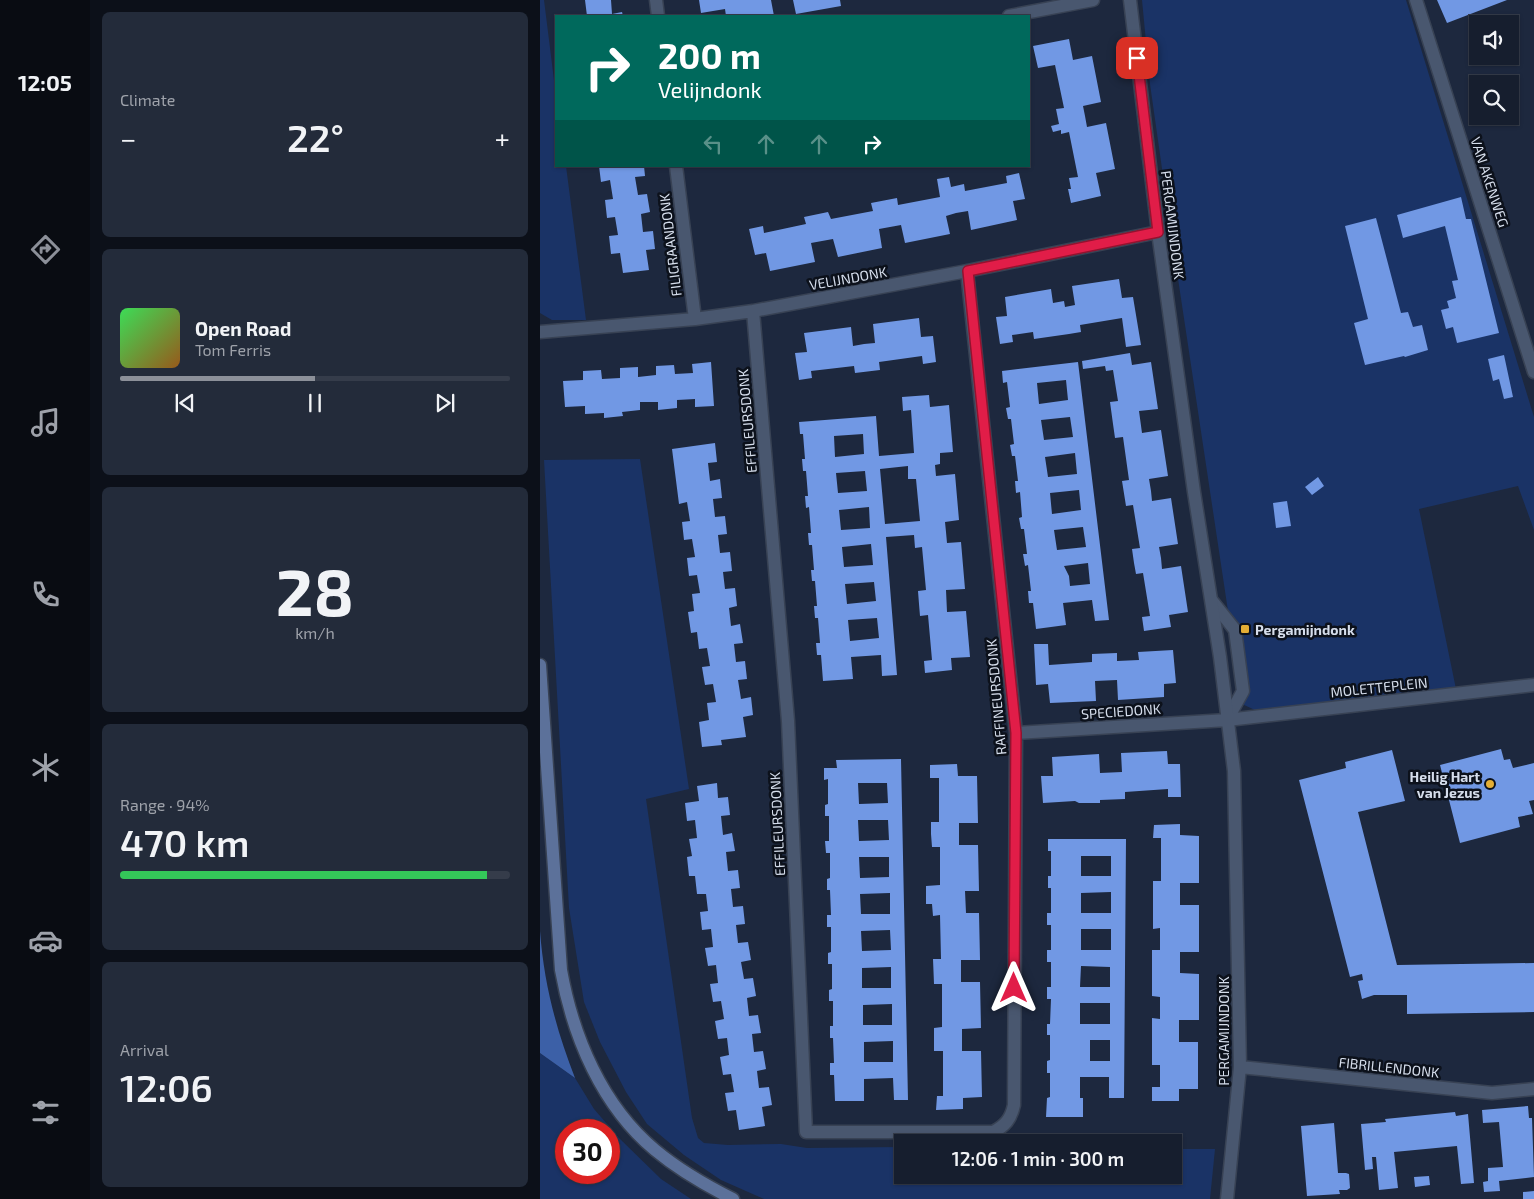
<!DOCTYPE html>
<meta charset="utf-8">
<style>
body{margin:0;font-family:"Exo 2",sans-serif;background:#232b3a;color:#f1f3f6;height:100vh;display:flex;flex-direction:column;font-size:19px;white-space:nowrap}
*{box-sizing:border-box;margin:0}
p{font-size:16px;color:#9ea2aa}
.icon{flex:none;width:28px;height:28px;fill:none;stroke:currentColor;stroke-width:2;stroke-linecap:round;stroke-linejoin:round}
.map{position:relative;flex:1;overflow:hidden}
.sheet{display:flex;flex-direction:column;gap:12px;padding:12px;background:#0c1019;width:450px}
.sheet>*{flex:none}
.banner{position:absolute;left:15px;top:15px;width:475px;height:152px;border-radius:0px;box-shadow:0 1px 4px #0004,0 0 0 1px #353c4a;background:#00695c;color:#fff;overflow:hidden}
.tools{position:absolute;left:929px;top:15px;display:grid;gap:10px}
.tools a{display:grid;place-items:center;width:50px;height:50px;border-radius:0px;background:#161e2e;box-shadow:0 1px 4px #0004,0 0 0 1px #353c4a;font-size:25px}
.speed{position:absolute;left:15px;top:1119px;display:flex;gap:10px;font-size:25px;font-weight:700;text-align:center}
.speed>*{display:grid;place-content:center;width:65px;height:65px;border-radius:50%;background:#161e2e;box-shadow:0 1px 4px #0004,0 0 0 1px #353c4a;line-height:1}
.speed .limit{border:8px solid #d22;background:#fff;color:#111}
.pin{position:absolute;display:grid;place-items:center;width:42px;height:42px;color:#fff;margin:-21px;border-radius:10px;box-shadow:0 2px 8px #0006}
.me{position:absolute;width:55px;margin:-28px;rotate:0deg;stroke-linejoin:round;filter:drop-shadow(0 0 4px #0008)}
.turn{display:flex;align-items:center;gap:18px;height:105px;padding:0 20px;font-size:22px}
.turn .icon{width:65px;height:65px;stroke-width:2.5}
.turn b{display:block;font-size:35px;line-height:42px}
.lanes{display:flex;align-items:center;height:48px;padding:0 20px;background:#0003;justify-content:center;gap:25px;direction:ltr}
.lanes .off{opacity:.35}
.big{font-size:38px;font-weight:600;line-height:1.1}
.sheet .widget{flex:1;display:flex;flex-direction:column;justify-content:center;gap:8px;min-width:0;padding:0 18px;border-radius:8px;background:#232b3a}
.sheet .dial{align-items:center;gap:0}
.dial b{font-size:65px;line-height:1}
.song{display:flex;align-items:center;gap:15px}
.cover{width:60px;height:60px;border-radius:8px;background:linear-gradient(135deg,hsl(130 70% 55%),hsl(30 70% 35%))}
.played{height:5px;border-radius:2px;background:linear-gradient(90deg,#8c9099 50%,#353c4a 50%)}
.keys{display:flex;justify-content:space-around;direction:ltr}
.heat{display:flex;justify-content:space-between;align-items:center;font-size:28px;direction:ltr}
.charge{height:8px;border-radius:4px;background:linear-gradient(90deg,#34c759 94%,#353c4a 0)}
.trip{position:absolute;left:354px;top:1134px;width:288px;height:50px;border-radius:0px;background:#161e2e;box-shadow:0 1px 4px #0004,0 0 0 1px #353c4a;font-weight:600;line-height:50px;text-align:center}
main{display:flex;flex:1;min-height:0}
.tabs{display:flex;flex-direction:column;width:90px;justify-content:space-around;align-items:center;background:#090c12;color:#9ea2aa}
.tabs .icon{width:35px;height:35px}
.tabs .active{color:#8c9099}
.tabs b{font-size:22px;color:#f1f3f6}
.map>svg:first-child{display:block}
.green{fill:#1a3366;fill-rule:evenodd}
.forest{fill:#3c60a7}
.building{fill:#7198e4;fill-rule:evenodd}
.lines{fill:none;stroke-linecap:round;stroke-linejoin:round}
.lane-casing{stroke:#384254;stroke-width:15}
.street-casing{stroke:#384254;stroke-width:15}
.secondary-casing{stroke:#384254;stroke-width:15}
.lane{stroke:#49576f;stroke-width:12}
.street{stroke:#49576f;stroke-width:12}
.secondary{stroke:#5c719a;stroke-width:12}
.route-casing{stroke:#92132f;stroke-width:12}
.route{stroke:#e11d48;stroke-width:9}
.poi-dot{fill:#e4ae35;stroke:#0c111b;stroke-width:2}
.labels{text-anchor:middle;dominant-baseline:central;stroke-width:5;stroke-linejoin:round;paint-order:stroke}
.street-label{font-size:14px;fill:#d5ddeb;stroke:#0c111b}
.poi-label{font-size:14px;font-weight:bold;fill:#d5ddeb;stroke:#0c111b;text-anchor:start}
</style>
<main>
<nav class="tabs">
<b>12:05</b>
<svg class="icon active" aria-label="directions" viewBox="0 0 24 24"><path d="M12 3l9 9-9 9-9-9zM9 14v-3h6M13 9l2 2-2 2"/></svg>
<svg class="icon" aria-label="music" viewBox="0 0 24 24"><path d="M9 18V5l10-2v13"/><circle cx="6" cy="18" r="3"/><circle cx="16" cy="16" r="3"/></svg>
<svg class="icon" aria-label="phone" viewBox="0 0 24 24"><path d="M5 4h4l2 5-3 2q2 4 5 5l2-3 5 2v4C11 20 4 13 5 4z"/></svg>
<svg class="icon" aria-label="climate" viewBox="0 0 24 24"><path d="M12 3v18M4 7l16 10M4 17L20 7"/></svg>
<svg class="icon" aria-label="car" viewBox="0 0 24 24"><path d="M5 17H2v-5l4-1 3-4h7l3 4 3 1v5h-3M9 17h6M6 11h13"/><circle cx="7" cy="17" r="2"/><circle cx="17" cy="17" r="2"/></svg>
<svg class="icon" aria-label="filters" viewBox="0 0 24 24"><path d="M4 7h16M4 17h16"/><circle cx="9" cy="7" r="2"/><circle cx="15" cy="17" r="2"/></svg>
</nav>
<section class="sheet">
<div class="widget"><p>Climate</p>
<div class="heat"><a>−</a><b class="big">22°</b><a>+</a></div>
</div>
<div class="widget">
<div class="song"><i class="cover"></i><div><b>Open Road</b><p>Tom Ferris</p></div></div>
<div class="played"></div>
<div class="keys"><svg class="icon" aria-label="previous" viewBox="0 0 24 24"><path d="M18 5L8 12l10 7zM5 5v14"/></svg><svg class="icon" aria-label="pause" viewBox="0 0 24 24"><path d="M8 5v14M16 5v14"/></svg><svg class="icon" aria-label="next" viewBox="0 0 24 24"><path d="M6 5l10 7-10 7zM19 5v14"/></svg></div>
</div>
<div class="widget dial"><b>28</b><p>km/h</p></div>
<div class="widget"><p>Range · 94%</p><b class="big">470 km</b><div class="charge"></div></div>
<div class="widget"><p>Arrival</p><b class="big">12:06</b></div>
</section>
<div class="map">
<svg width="994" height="1199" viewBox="0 0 994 1199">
<rect width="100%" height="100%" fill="#1d283e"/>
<path class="green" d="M0 0H4L16 96V166H26L46 320H12L0 313Z
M602 0H866L994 417V530L978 486 879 509 916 689 715 710 702 704 631 232 610 84Z
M100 459 149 789 106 799 152 1118 158 1138 164 1143 188 1145 241 1144 267 1148 362 1147V1175H632L633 1149H675L670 1199H224L181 1180 144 1155 107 1124 86 1092 60 1042 44 1002 29 908 4 460Z
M0 1053 35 1078 54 1109 79 1138 121 1179 151 1199H0ZM26 1130H69V1172H26Z"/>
<path class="forest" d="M0 931C4 984 16 1029 35 1078L0 1053Z"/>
<path class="building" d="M45 0H71L72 14 82 12 83 16H47Z
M159 0H231L234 16H186L185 9 161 13Z
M253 0H300L301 6 256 14Z
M897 0H967L907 23Z
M529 39 533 60 552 56 561 102 543 106 545 116 547 127 566 123 575 169 556 173 561 196 531 203 528 189H531L529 178 538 177 529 132 521 134V130L513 132 511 126 519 124 516 109 524 108 515 65 498 68 493 46Z
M59 166H104L105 176 95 177 98 195 107 194 110 212 101 214 103 232 113 231 115 249 106 250 109 270 83 273 80 253 71 254 69 236 78 235 75 217 67 218 65 200 73 199 70 180 61 182Z
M479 173 485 199 473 201 477 220 431 230 428 211 416 213 406 216 410 234 365 243 361 225 339 229 342 248 298 257 293 239 271 243 275 262 230 271 226 253 215 255 209 229 223 226 224 233 266 224 264 217 288 212 291 219 333 211 331 203 357 198 358 205 400 197 397 179 409 177 411 187 424 184 425 191 467 183 466 176Z
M921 197 926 219H931L959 333 917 343 913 327 906 329 901 310 909 308 907 301 916 298 912 281 918 280 905 226 863 238 857 215Z
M836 218 861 313 868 312 873 327 882 325 888 350 865 357 864 356 825 365 814 323 828 319 805 226Z
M579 279 582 298 593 297 601 345 586 347 582 318 540 325 541 332 529 334 494 339 493 332 472 335 473 342 460 344 456 317 467 316 465 297 511 289 513 303 524 301 525 307 535 305 532 286Z
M379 318 381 337 393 336 396 362 383 364 382 356 339 362 340 370 315 373 314 366 271 371 272 378 259 380 255 353 267 352 264 333 311 327 313 346 324 344 335 343 333 324Z
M590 353 592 365 611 362 618 409 599 411 602 433 621 430 628 476 609 479 611 491 612 501 631 498 638 544 619 547 621 558 622 569 641 566 648 612 629 615 631 627 604 631 602 617 610 616 603 573 596 574 594 563 592 549 600 548 593 505 586 506 582 481 589 480 583 437 575 438 573 424 570 402 578 401 573 370 566 371 565 366 543 369 542 361Z
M964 355 973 397 964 399 959 379 953 381 948 359Z
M171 362 174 406 155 407V399L137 400V408L118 410V402H100V410L82 412 83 416 64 418V413L45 414V406L25 407 23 381 43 380V371L61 370 62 379 80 378V368L98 367V377L116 375V366L134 365 135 374 153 373 152 364Z
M538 362 569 620 555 621 552 600 523 603 526 625 496 629 493 603H489L488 591H491L488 565 485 566 483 554H487L484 529H481L479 518 482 517 480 492 476 493 475 481H478L475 456H472L470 445 474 444 471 419H468L466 408 470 407 467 382 463 383 462 371ZM526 380 528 400 499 404 497 383ZM530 417 533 437 504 440 501 420ZM535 453 537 474 508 477 505 457ZM539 490 541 510 512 514 510 493ZM543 527 546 547 517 550 514 530ZM548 563 550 584 530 586 529 576 524 566Z
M389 395 390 407 409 405 413 452 400 453V464L395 465 396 476 415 474 419 520 405 522 406 532 407 543 421 542 425 589 406 590 407 612 426 611 430 657 411 658 412 670 385 673 384 661 392 660 388 615 380 616 379 604 378 591 386 590 382 547 375 548 374 535 346 537 357 675 342 676 341 655 311 657 313 679 283 681 281 655H277L276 643H280L278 618H275L274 606H277L275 581H272L271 570H274L272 545H269L268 533H271L269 507 266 508 265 496H268L266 471H263L262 459H265L263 434H260L259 422 336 416 339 456 374 453 371 410 363 411 362 397ZM323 434 324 454 295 457 294 436ZM368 466V479H376L380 521 345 524 340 469ZM325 471 327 491 298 493 296 473ZM329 507 330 528 301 530 299 510ZM331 544 333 565 304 567 302 547ZM334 582 336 601 307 604 305 584ZM337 618 339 638 310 641 308 620Z
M175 443 177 462 168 463 170 481 180 479 182 498 173 499 175 517 185 516 187 534 178 535 180 553 190 552 192 571 183 572 185 589 195 588 197 606 189 608 191 626 200 624 203 643 194 644 196 662 205 661 207 679 198 680 201 699 211 697 213 715 203 717 206 737 181 740 182 745 162 747 159 722 169 720 167 703 176 702 173 684 165 685 162 667 170 666 167 648 159 649 157 632 151 633 148 612 154 611 152 594 160 593 157 575 149 576 147 558 155 557 152 539 144 540 142 522 150 521 147 502 139 504 132 449Z
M778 477 784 486 772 495 765 487Z
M747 501 751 526 736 528 733 503Z
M494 644H508L509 665 552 662V654L577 653V661L599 660 598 652 633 650 636 683 624 684V697L578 700 577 680 555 681 556 701 510 703 508 684 496 685Z
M961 749 964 760 970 759 973 768 994 763V800L989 801 993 814 978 817 980 827 920 843 900 765Z
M852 750 865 801 818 812 857 965 994 963V1012L867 1014V995H834L822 999 818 981 823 980 822 974 810 977 759 780 806 768 805 762Z
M627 751 628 764H640L641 797H628V789L585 792V799L560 800V803H539L535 801 503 803 501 776H513L512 757 559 754 560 773 582 772 581 753Z
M361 759 368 1100H354L353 1078 324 1079V1101H295L294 1075H290V1063H294L293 1038H290V1026H293V1001H289V990L292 989V964H288V953L291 952V927H287V915H291L290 890H287V879L290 878V853H286L285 841H289V816H285V805L288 804V779L284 780V768H297L296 760ZM318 783H347L348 803 319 804ZM318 820H348L349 840 319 841ZM319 857H349V877L320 878ZM350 893V914H321L320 894ZM350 930 351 950 322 951 321 931ZM351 967V988H322V968ZM352 1004V1025H323V1005ZM353 1041V1062H324V1042Z
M417 764 418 776H437L438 823H419V845H438L439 891H425L426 913H439L440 960H421V982H440L441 1028 422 1029V1051H441L442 1097 423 1098V1109L396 1110 397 1096H403V1051H394V1028L402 1027V984H394L393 959H401L400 915 393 916 392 904H386V886L400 885V847H392L391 834V822H399V778H390V765Z
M177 783 178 798 188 797 190 815 181 816 183 835 192 833 195 851 186 852 188 871 198 870 200 888 191 889 193 907 203 906 205 924 196 925 198 943 208 942 211 960 201 962 204 979 213 978 216 996 207 998 209 1016 218 1015 221 1033 212 1034 214 1052 223 1051 226 1069 217 1071 219 1088 229 1087 232 1105 222 1107 225 1126 199 1130 196 1110 188 1111 185 1093 194 1092 191 1074 183 1075 180 1057 189 1055 187 1038 178 1039 175 1021 184 1019 181 1001 173 1002 170 984 178 983 176 965 168 966 165 948 173 947 171 929 162 930 160 912 168 911 166 894H157L155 876H149L147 857 152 856 149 839 157 838 155 820 147 821 145 803 159 801 157 786Z
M640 824V835L659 836V883H640V905H659V952H640V973L659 974V1020H639V1042H658V1089H639V1101H612V1087H620V1065H612V1018L620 1019V997L612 996V950H620V928L613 929V881H621V838H613L614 825Z
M508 839H586L584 1098H569V1077H540V1098H543V1117H506L507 1098 510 1097V1073H507V1061L510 1060V1035H507V1024H510L511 999H507V987H511V962H507V950H511V925H507V913H511V888H508V876H511V851H508ZM541 856H571V876H541ZM571 892V913H541V893ZM541 929H571V950H541ZM541 966 570 967V987H540ZM540 1003H570V1024H540ZM550 1040H570V1061H550Z
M988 1106 989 1118H992L994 1177 959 1181 960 1191 944 1192 943 1182 948 1181V1168L963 1167 959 1122 943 1123 942 1110Z
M915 1112 916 1116 928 1114 934 1183 921 1184 917 1146 854 1152 858 1188 839 1190 836 1157H832L833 1169 825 1170 821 1124 846 1122 845 1119Z
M794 1123 798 1173H806L809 1174 810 1188 807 1190H799L800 1194 767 1196 761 1126Z
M889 1176 890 1185 875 1187 874 1177Z
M994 1191V1199H983V1192Z"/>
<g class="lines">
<defs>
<path id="lane" d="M672 601 695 630 703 691 687 720"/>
<path id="street" d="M116 0 118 16
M590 0 618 232 654 492 680 657 694 771 700 1067 687 1199
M876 0 994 372
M469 16 553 0
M136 166 155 319
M213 311 248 721 266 1132H453C465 1126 471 1119 474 1105L476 733 427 271
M0 332 155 319 213 311 427 271 618 232
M476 733 687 720 994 685
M700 1067 952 1093 994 1089"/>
<path id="secondary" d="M0 665 21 970C33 1037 62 1106 115 1150 139 1170 165 1185 193 1199"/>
</defs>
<use href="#lane" class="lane-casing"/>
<use href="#street" class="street-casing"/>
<use href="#secondary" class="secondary-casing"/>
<use href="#lane" class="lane"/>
<use href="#street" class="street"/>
<use href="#secondary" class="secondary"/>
</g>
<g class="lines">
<defs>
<path id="route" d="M474 988 476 733 428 271 618 232 597 58"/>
</defs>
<use href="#route" class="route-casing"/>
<use href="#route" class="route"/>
</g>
<g class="poi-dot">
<rect x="700" y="624" width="10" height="10" rx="2.5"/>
<circle cx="950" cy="784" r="5"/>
</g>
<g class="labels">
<g class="street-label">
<text transform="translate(950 182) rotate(72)">VAN AKENWEG</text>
<text transform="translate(633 225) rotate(83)">PERGAMIJNDONK</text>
<text transform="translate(130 245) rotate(-97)">FILIGRAANDONK</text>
<text transform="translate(308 278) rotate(-10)">VELIJNDONK</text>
<text transform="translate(207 421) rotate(-95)">EFFILEURSDONK</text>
<text transform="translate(839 687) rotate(-6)">MOLETTEPLEIN</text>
<text transform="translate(456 697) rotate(-95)">RAFFINEURSDONK</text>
<text transform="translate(581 711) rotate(-4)">SPECIEDONK</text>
<text transform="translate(237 824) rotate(-93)">EFFILEURSDONK</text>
<text transform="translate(683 1031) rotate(-90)">PERGAMIJNDONK</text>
<text transform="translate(849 1067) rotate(6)">FIBRILLENDONK</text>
</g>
<g class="poi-label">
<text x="715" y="629">Pergamijndonk</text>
<text x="940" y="776" text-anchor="end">Heilig Hart<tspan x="940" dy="16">van Jezus</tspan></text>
</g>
</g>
</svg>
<div class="tools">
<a><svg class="icon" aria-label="sound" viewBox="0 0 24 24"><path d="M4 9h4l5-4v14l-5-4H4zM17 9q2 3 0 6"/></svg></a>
<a><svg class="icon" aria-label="search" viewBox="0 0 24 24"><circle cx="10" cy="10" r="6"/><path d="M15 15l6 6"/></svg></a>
</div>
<div class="speed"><div class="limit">30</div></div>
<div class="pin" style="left:597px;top:58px;background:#d93025"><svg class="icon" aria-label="arrive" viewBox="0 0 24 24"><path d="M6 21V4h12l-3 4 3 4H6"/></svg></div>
<svg class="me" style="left:474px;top:988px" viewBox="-20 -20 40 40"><path d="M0-17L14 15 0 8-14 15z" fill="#e11d48" stroke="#fff" stroke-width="4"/></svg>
<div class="trip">12:06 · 1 min · 300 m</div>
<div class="banner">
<div class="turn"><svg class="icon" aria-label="right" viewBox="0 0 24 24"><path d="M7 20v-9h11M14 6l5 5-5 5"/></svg><div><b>200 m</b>Velijndonk</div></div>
<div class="lanes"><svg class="icon off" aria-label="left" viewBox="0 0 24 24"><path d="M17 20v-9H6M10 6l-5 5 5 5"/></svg><svg class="icon off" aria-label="ahead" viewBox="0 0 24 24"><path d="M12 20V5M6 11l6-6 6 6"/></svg><svg class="icon off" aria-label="ahead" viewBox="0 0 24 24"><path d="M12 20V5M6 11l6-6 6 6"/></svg><svg class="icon" aria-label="right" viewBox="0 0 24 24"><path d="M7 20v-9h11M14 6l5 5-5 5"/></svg></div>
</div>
</div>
</main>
